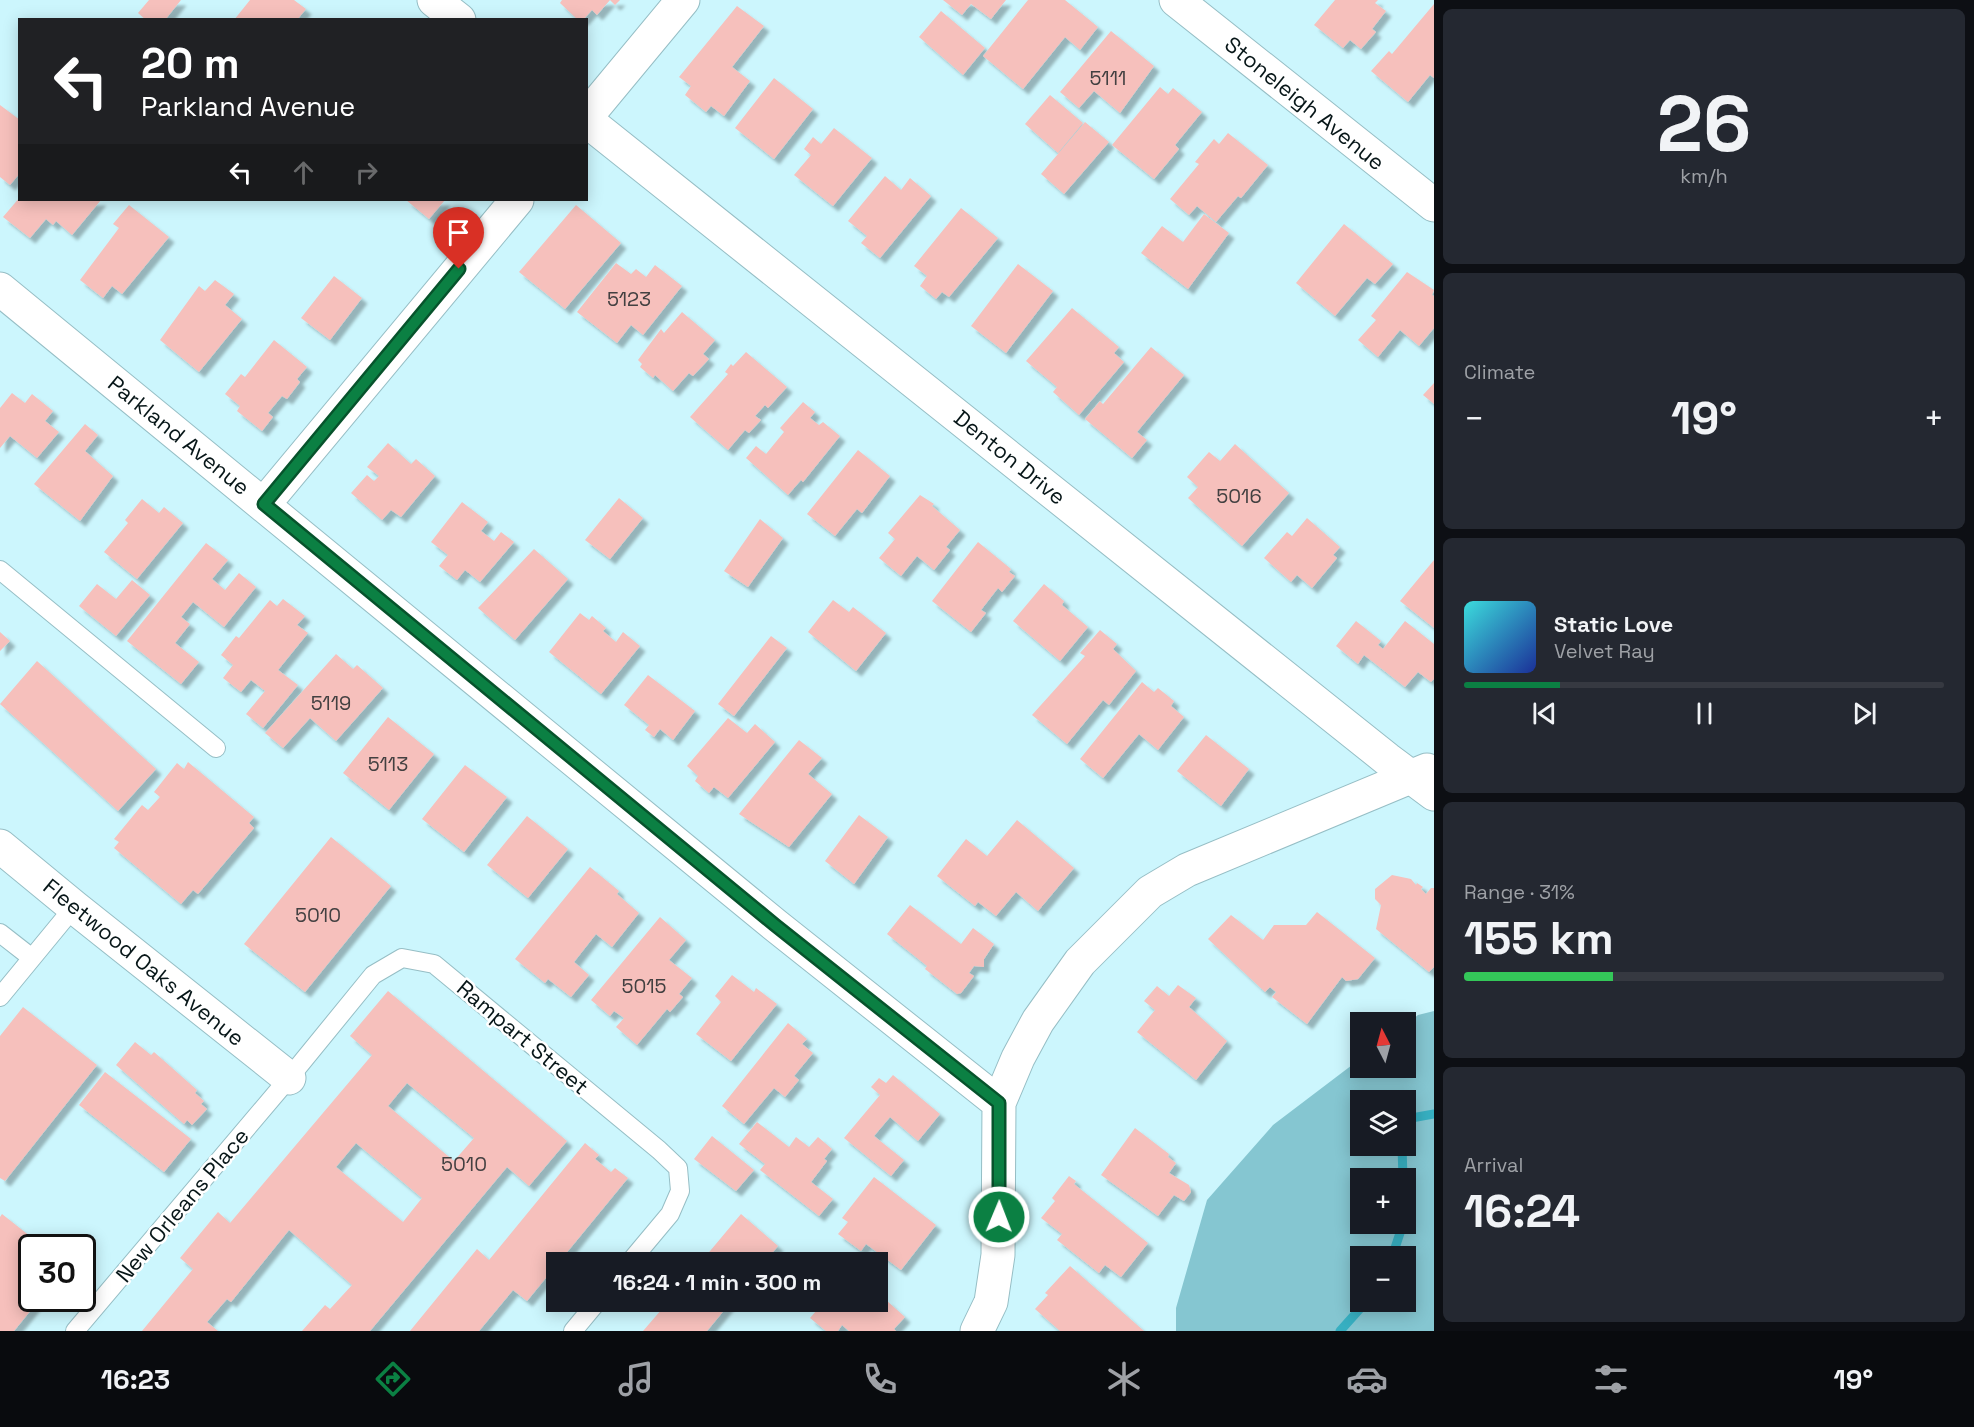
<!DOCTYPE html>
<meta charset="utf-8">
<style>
body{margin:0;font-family:"Space Grotesk",sans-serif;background:#242831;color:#f1f3f6;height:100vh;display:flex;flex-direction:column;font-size:22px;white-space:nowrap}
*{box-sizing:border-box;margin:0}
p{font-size:20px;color:#9ea1a6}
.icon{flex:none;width:33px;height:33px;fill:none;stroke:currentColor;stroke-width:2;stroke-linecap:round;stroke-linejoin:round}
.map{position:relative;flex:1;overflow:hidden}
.sheet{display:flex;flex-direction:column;gap:9px;padding:9px;background:#0d0f14;width:540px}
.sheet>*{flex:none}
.banner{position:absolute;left:18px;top:18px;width:570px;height:183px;border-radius:0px;box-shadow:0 3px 15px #0003;background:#202124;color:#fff;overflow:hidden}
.needle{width:39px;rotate:354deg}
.fabs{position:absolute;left:1350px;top:1012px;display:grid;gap:12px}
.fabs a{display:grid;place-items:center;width:66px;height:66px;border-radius:0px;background:#171b24;box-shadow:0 3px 15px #0003;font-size:30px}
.speed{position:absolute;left:18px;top:1234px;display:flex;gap:12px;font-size:30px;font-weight:700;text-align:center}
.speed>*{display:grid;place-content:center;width:78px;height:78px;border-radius:50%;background:#171b24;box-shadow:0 3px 15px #0003;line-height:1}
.speed .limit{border:3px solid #111;border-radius:9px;background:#fff;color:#111}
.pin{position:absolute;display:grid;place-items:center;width:51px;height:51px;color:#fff;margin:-62px -26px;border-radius:50% 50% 50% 0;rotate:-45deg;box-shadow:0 0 6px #0007}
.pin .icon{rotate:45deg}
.me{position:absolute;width:66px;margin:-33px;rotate:1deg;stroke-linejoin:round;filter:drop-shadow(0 0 4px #0008)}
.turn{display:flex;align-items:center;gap:21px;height:126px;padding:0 24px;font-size:27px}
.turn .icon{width:78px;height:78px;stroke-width:2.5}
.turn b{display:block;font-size:42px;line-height:51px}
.lanes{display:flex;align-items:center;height:57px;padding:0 24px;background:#0003;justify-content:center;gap:30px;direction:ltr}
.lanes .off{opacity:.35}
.big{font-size:45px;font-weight:800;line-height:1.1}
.sheet .card{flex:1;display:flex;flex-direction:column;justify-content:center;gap:9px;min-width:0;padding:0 21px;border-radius:9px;background:#242831}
.sheet .dial{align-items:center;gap:0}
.dial b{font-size:78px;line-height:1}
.song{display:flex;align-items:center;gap:18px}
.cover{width:72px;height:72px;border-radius:9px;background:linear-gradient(135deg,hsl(180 70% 55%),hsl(230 70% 35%))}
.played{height:6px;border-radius:3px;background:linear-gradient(90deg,#0b8043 20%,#363941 20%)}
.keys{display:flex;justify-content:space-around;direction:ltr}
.heat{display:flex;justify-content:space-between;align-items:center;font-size:33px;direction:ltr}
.charge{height:9px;border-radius:4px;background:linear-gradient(90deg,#34c759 31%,#363941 0)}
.trip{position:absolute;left:546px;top:1252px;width:342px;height:60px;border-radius:0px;background:#171b24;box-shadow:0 3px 15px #0003;font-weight:800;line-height:60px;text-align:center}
.tab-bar{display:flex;height:96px;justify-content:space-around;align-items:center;background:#090b0e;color:#9ea1a6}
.tab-bar .icon{width:42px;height:42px}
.tab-bar .current{color:#0b8043}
.tab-bar b{font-size:27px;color:#f1f3f6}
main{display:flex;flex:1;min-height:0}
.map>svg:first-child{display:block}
.green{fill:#85c6d1;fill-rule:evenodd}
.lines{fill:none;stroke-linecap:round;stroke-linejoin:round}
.stream{stroke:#37afc1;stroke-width:9}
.building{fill:#f6c0bc;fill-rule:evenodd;filter:url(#shadow)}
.lane-casing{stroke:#96bec5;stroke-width:20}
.street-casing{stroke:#96bec5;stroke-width:35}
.lane{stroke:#fff;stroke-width:18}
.street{stroke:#fff;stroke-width:33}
.route-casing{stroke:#07532c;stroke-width:15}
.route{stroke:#0b8043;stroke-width:10}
.labels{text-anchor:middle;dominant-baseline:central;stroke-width:5;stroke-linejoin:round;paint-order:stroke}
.number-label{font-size:20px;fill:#434041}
.street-label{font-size:22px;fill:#071618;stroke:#fff}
</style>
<main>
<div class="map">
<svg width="1434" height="1331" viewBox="0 0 1434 1331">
<defs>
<filter id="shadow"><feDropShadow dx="5.5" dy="5.5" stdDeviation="1.5" flood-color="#0004"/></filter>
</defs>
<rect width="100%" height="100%" fill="#ccf6fd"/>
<path class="green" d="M1434 1011V1331H1176V1308L1207 1200 1273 1125 1360 1059V1068H1406V1025L1418 1015ZM1360 1101H1406V1146H1360ZM1360 1179H1406V1224H1360ZM1360 1257H1406V1302H1360Z"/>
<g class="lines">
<path class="stream" d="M1406 1119 1434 1114
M1402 1146 1403 1179
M1392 1257 1403 1224
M1340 1331 1366 1302"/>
</g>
<path class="building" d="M149 0H181L165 20H146L138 13Z
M250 0H294L306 9 297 20H234Z
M562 0H620L615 5 610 0 597 15 592 10 583 20H578L560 3Z
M943 0H1006L991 19 971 4 962 15Z
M1028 0H1065L1098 27 1080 50 1065 37 1023 89 983 56Z
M1335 0H1378L1375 3 1386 11 1372 29 1376 32 1361 49 1350 40 1343 48 1314 25Z
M1434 4V78L1430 75 1408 102 1371 71 1389 51 1392 54Z
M737 6 764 26 732 67 750 81 724 116 711 106 706 112 685 95 691 86 679 77Z
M941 11 985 48 963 75 919 37Z
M1111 31 1154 66 1120 113 1094 91 1079 108 1060 92Z
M774 78 813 109 774 159 735 128Z
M1160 87 1168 94 1173 88 1202 112 1175 145 1179 149 1154 179 1112 145Z
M1050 95 1083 123 1058 153 1025 124Z
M0 105 20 120V173L10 185 0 177Z
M1085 122 1109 142 1064 194 1041 174Z
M834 128 872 158 833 206 794 175 811 155 804 149 813 137 821 144Z
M1228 133 1268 165 1241 198 1238 196 1216 222 1197 206 1189 215 1170 199 1199 164 1195 162 1214 139 1219 144Z
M885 176 901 190 910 178 931 196 880 258 861 243 867 236 848 221Z
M20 197V200H101L72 235 56 221 53 225 46 219 30 238 3 217Z
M406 200H445L429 219Z
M129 205 169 237 122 294 112 286 103 298 80 280 119 228 113 224Z
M576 205 621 243 565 309 519 272Z
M961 208 998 238 949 297 942 292 936 299 920 286 927 276 914 266Z
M1204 214 1229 233 1188 289 1141 253 1162 226 1183 242Z
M1344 224 1393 264 1375 284 1367 278 1335 316 1296 283Z
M616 263 631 274 636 269 646 277 655 265 682 286 643 335 631 325 617 343 577 312Z
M1018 264 1053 291 1006 353 971 326Z
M1407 272 1434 290 1432 295 1434 296V328L1419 346 1400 330 1378 357 1358 340 1376 320 1371 316Z
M334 276 362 298 330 340 301 318Z
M215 280 234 294 225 305 242 319 199 372 160 340 199 286 205 291Z
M1072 308 1119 347 1114 353 1124 362 1079 415 1053 392 1057 387 1026 361Z
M682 312 715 340 703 354 709 359 693 376 689 373 673 391 655 375 653 378 640 367 642 364 638 360 661 329 664 333Z
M274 340 307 367 297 379 300 382 287 399 282 396 268 413 273 417 262 431 237 411 240 406 225 394 241 374 245 377Z
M1151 347 1184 375 1137 432 1147 440 1132 458 1085 419 1100 401 1103 404Z
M746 352 787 387 768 408 765 405 755 416 761 420 749 433 745 430 728 450 690 417 728 374 725 372 731 364 733 366Z
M1434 383V404L1423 395Z
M12 393 25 403 32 394 53 411 45 421 59 432 37 458 10 436 0 448V408Z
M803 402 815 412 810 418 819 425 823 422 840 436 803 482 801 480 788 495 746 458 756 446 766 454 784 432 780 428Z
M85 424 98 435 85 451 113 476 80 521 34 484Z
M388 443 411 464 416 459 435 476 401 517 391 510 382 520 351 493 367 475 374 481 379 476 367 467Z
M1235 444 1289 493 1242 546 1188 498 1198 487 1187 477 1209 452 1220 461Z
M858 450 890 476 862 513 857 509 835 536 807 514Z
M920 495 934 504 932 506 960 530 946 547 950 550 934 570 917 556 901 576 879 558 895 539 888 533Z
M619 498 643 518 610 559 585 540Z
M142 499 159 513 164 507 183 523 137 579 104 552 128 523 125 520Z
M462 502 488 522 481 531 494 541 501 532 514 542 480 582 465 570 457 580 439 566 448 555 431 542Z
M1307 518 1340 547 1333 555 1337 558 1312 588 1297 575 1291 582 1264 558 1287 532 1292 536Z
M760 519 783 538 748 587 724 571Z
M978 542 1011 569 1009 572 1015 576 1002 592 998 588 981 610 986 613 971 632 932 601Z
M206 543 228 560 212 579 225 590 239 573 256 587 224 627 193 602 181 617 190 624 175 643 199 662 181 684 127 641Z
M534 549 568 579 515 640 478 608Z
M1434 560V628L1400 601Z
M132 580 150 595 116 636 79 606 97 584 116 599Z
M1044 584 1064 601 1062 605 1088 627 1060 661 1013 621Z
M283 599 305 616 297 625 308 633 278 670 298 685 263 728 246 714 265 691 251 680 241 692 223 678 233 665 221 655 236 636 239 638 270 600 277 606Z
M833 600 849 612 853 607 886 633 856 671 808 632Z
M580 613 589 620 592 616 606 628 603 631 616 642 623 632 640 646 601 694 549 652Z
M1356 621 1381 641 1378 645 1383 649 1405 621 1434 644V679L1431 682 1418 672 1405 687 1364 655 1358 664 1336 646Z
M1100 630 1117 644 1113 649 1136 671 1109 705 1103 700 1067 744 1032 715 1085 656 1080 653Z
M0 632 10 641 0 651Z
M771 636 787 648 734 716 718 704Z
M336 654 353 669 357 665 383 688 336 741 310 718 283 748 265 733Z
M37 661 156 769 118 811 0 704Z
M648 675 695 711 673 740 660 729 654 737 645 730 649 725 624 705Z
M1142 682 1154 692 1158 688 1174 701 1171 706 1184 717 1158 750 1139 734 1103 778 1080 759Z
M388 717 434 754 389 810 343 773Z
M728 718 747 733 755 724 775 742 728 798 714 787 709 793 695 781 698 776 687 766Z
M1206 735 1249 769 1221 806 1177 771Z
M799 740 822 758 808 774 832 794 789 847 739 814Z
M188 762 254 817 249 823 254 828 198 894 193 890 181 904 114 848 119 842 114 839 142 805 148 810 160 797 154 792 177 763 184 769Z
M465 765 507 797 464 852 422 819Z
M859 815 888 837 854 884 825 861Z
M527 816 568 849 528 898 487 865Z
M1017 820 1074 868 1038 911 1016 892 996 916 978 902 975 906 937 876 966 839 987 856Z
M331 837 391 886 305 992 244 944Z
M590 867 619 891 617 894 639 913 612 947 596 934 574 962 589 975 571 997 548 979 545 983 515 959Z
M1392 875 1411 879 1416 885 1417 883 1423 887 1421 889 1426 894 1431 888H1434V967L1429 972 1376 929 1381 905 1375 899V889Z
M910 905 961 944 973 928 994 944 984 959V967L974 966 969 973 974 976 961 993 957 994 925 969 927 966 887 934Z
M1317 912 1375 958 1358 979 1346 981 1342 977 1307 1024 1272 997 1276 992 1270 987 1265 992 1208 939 1231 915 1263 940 1274 925H1306Z
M660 917 686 940 669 960 692 978 679 994 683 997 670 1012 667 1009 637 1045 616 1027 624 1018 614 1011 610 1016 591 1000Z
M732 975 754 992 756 988 777 1004 731 1061 696 1034 721 1002 715 996Z
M1178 985 1196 998 1189 1007 1227 1041 1196 1080 1137 1032 1155 1010 1144 1001 1157 986 1169 996Z
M388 991 567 1141 529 1186 507 1167 370 1331H302L325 1305 330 1309 352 1285 289 1230 231 1302 227 1299 207 1322 218 1331H142L193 1269 180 1258 218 1212 230 1223 372 1055 350 1036ZM407 1083 474 1138 454 1161 388 1106ZM356 1143 422 1198 403 1222 336 1167Z
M23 1007 97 1065 5 1181 0 1178V1036Z
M788 1023 807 1039 802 1044 813 1053 794 1076 799 1080 785 1097 774 1088 744 1124 722 1106Z
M135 1042 151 1055 154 1052 197 1090 195 1093 204 1101 201 1104 207 1109 192 1125 187 1120 184 1124 116 1065Z
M105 1072 191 1139 164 1172 79 1105Z
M893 1075 940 1114 918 1141 890 1117 874 1136 904 1160 891 1176 844 1138 880 1095 871 1087 879 1078 886 1083Z
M757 1122 789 1147 796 1137 809 1147 818 1137 832 1149 824 1159 827 1161 811 1182 833 1199 819 1216 760 1170 765 1164 739 1144Z
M1135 1128 1169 1154 1168 1157 1176 1163 1169 1173 1189 1185 1191 1192 1184 1201 1174 1195 1158 1216 1101 1175Z
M712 1136 754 1170 736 1191 694 1159Z
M585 1143 599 1155 595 1159 611 1172 615 1168 628 1178 527 1301 513 1290 479 1331H410L477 1249 489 1260Z
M1069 1176 1076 1181 1074 1184 1148 1243 1121 1277 1105 1265 1099 1273 1057 1240 1062 1234 1041 1218 1055 1201 1052 1198Z
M874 1177 936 1225 901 1270 866 1244 861 1251 838 1234 848 1222 842 1218Z
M2 1214 45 1248H32V1299H40L14 1331H0V1217Z
M741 1214 778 1246 764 1263H700Z
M1070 1266 1144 1331H1060L1035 1309 1048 1295 1045 1293Z
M878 1298 884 1303 886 1300 905 1317 894 1329 896 1331H849L842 1325 838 1331H826L810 1318 822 1304 825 1307 830 1302H878Z
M668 1302H731L707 1331H643Z"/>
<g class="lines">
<defs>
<path id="lane" d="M0 570 216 748
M0 933 32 958
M0 997 74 907
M75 1331 289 1078 373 975 402 958 434 964 659 1150 678 1168 680 1191 670 1214 629 1263
M573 1331 597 1302"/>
<path id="street" d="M434 0 459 20
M1176 0 1434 205
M586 117 683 0
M586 120 1387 759 1434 794
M0 289 775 925 999 1103
M264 504 517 200
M0 846 74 907 289 1078
M977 1331 991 1302 998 1255 999 1103 1018 1058 1038 1021 1080 962 1150 892 1187 870 1427 770"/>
</defs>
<use href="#lane" class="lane-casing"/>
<use href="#street" class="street-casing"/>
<use href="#lane" class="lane"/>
<use href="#street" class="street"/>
</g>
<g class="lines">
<defs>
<path id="route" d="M459 269 264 504 775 925 999 1103V1217"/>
</defs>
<use href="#route" class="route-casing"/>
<use href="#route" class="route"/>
</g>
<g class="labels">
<g class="number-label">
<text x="1108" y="78">5111</text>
<text x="629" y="299">5123</text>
<text x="1239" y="496">5016</text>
<text x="331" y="703">5119</text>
<text x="388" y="764">5113</text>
<text x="318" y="915">5010</text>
<text x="644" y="986">5015</text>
<text x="464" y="1164">5010</text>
</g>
<g class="street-label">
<text transform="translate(1305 103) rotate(39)">Stoneleigh Avenue</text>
<text transform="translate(179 435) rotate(39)">Parkland Avenue</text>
<text transform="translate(1010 457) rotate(39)">Denton Drive</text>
<text transform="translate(144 962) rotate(39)">Fleetwood Oaks Avenue</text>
<text transform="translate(523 1037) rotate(40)">Rampart Street</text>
<text transform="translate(182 1205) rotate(-50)">New Orleans Place</text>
</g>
</g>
</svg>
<div class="fabs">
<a><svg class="needle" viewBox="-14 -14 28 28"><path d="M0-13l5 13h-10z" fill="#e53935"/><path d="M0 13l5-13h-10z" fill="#9ea1a6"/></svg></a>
<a><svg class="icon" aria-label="layers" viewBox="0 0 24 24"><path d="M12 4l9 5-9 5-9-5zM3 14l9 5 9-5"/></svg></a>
<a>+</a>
<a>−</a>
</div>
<div class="speed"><div class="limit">30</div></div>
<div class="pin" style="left:459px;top:269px;background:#d93025"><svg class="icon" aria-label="arrive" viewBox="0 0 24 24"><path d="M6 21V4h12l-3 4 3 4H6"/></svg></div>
<svg class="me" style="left:999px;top:1217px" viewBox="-20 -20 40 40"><circle r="17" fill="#0b8043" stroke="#fff" stroke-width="3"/><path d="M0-11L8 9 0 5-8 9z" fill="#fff"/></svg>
<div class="trip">16:24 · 1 min · 300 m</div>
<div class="banner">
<div class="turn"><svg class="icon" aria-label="left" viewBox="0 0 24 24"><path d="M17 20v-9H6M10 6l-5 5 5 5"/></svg><div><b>20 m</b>Parkland Avenue</div></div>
<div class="lanes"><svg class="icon" aria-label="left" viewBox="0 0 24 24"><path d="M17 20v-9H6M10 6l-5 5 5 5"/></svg><svg class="icon off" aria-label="ahead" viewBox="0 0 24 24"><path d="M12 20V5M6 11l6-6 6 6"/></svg><svg class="icon off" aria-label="right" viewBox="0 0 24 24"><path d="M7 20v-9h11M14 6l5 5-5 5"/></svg></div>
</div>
</div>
<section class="sheet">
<div class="card dial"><b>26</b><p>km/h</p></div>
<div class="card"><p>Climate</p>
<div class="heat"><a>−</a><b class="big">19°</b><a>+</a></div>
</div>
<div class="card">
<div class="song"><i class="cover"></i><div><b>Static Love</b><p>Velvet Ray</p></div></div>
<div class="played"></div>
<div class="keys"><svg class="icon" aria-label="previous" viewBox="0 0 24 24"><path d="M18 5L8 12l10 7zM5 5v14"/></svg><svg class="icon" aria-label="pause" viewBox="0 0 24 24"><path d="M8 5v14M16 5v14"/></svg><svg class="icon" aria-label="next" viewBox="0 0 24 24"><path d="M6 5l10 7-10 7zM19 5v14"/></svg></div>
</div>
<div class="card"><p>Range · 31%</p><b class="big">155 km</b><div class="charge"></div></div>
<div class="card"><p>Arrival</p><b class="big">16:24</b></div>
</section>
</main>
<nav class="tab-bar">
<b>16:23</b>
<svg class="icon current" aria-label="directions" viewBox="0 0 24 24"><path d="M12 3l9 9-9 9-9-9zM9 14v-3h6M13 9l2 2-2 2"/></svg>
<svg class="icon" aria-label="music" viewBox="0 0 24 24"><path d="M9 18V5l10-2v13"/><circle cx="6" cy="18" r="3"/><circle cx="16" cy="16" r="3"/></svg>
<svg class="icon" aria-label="phone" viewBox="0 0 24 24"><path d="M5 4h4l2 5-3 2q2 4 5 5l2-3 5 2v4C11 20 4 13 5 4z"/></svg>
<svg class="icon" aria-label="climate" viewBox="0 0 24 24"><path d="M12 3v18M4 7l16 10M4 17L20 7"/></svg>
<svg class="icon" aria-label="car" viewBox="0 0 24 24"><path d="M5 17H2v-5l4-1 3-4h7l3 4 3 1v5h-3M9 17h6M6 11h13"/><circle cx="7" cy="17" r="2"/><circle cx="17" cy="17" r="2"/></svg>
<svg class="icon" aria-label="filters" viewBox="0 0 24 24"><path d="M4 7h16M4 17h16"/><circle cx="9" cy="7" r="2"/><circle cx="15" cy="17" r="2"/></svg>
<b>19°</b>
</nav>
